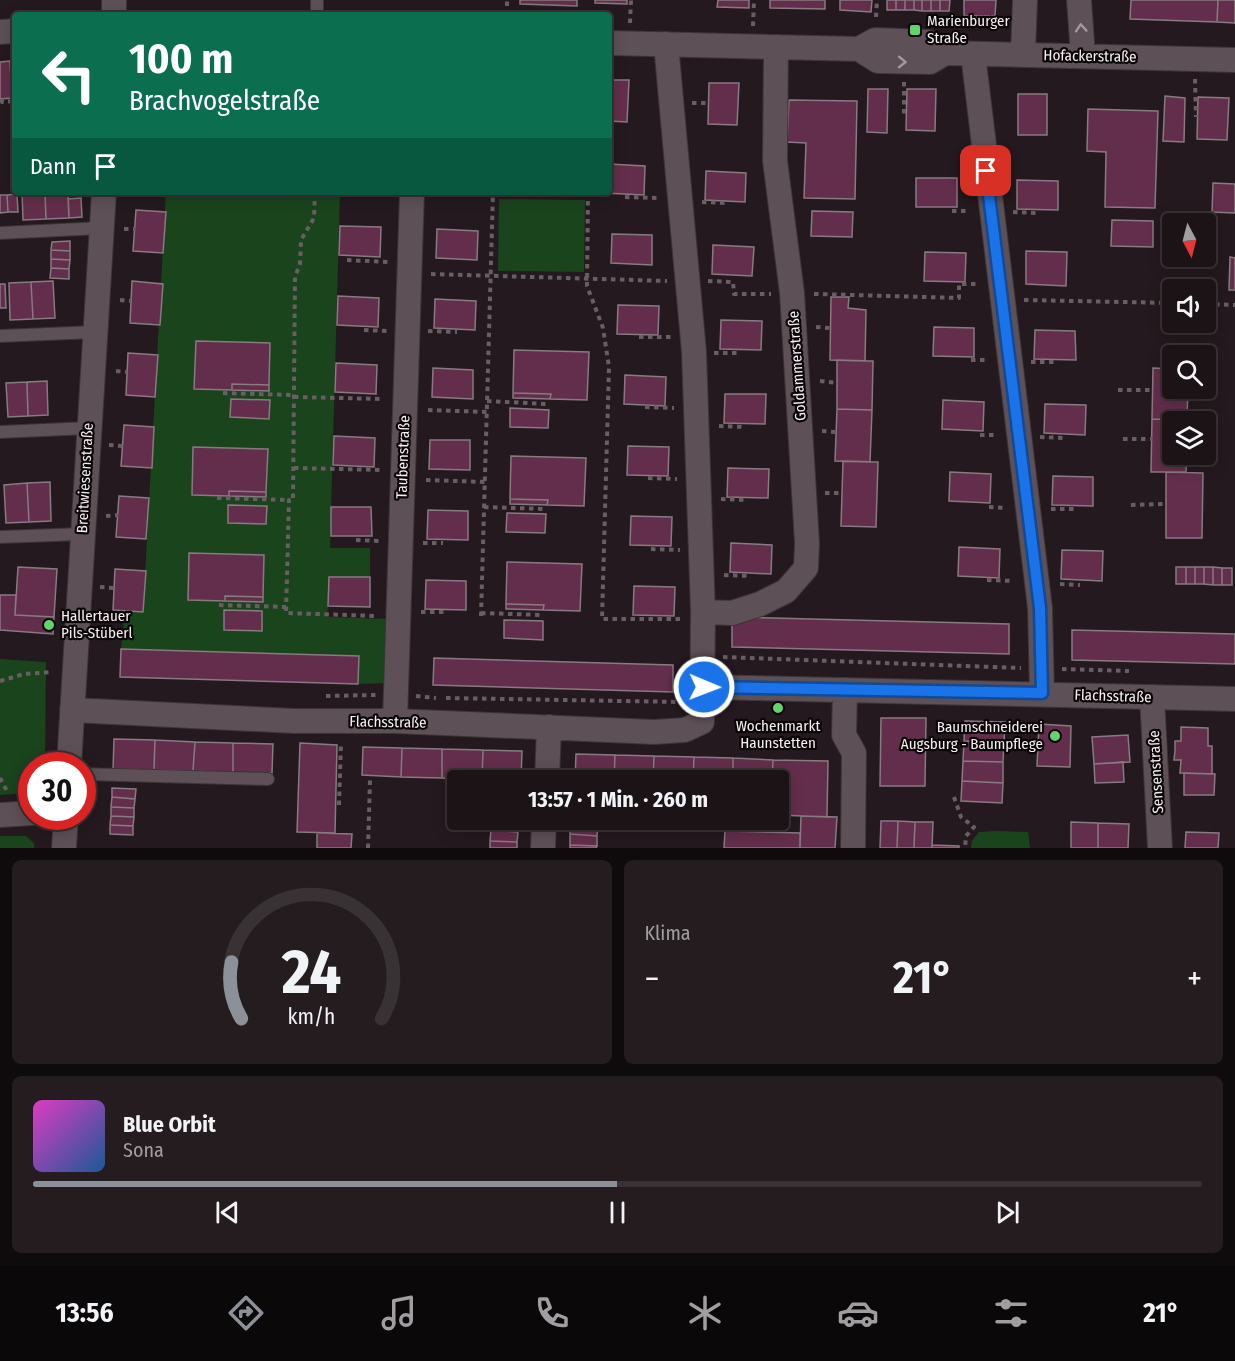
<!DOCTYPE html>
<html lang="de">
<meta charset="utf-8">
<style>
body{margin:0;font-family:"Fira Sans Condensed",sans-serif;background:#241c1f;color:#f1f3f6;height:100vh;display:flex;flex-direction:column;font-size:22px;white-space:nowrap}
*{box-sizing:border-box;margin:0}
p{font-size:20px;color:#a09ea1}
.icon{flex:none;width:33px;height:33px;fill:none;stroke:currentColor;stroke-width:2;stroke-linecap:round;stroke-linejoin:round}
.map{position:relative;height:848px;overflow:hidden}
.side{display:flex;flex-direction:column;gap:12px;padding:12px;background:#0f0a0c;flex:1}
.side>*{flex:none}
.guide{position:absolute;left:12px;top:12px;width:600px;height:183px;border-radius:6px;box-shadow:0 3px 15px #0003,0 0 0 2px #393235;background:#0b6e4f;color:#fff;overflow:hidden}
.needle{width:39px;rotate:173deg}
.fabs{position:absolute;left:1162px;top:213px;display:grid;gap:12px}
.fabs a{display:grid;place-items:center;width:54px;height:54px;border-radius:6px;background:#1b1316;box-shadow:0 3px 15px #0003,0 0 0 2px #393235;font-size:30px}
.speed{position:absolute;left:18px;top:752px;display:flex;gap:12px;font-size:30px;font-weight:700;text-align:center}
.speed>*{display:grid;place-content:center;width:78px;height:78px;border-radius:50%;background:#1b1316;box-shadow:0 3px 15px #0003,0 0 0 2px #393235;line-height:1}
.speed .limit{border:9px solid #d22;background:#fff;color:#111}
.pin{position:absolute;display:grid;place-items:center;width:51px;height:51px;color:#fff;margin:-26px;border-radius:12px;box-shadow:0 3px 9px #0006}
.me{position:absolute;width:66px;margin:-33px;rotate:91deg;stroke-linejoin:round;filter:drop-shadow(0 0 4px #0008)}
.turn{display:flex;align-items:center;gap:21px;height:126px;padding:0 18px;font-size:27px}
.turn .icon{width:78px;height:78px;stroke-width:2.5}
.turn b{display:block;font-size:42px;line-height:51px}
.then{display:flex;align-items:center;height:57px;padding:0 18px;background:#0003;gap:12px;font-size:22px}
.big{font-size:45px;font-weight:700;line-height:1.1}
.side .widget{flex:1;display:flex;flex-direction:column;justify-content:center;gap:9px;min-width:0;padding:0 21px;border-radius:9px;background:#241c1f}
.side .dial{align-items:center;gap:0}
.dial svg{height:156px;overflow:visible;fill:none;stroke:#393235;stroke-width:7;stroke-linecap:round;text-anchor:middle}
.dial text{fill:#f1f3f6;stroke:none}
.song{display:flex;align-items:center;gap:18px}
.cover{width:72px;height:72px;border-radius:9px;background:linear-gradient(135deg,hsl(310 70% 55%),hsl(210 70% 35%))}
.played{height:6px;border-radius:3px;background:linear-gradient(90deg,#8c9099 50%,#393235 50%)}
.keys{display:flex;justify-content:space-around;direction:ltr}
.heat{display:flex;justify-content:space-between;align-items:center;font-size:33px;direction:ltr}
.side .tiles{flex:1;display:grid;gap:12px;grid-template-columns:1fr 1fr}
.widget:last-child{grid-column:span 2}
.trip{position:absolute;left:447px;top:770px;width:342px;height:60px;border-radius:6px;background:#1b1316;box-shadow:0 3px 15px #0003,0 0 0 2px #393235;font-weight:700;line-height:60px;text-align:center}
.menu{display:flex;height:96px;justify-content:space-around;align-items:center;background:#0b0809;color:#a09ea1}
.menu .icon{width:42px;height:42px}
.menu .selected{color:#8c9099}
.menu b{font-size:27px;color:#f1f3f6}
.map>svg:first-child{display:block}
.green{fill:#19441c}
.building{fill:#632e4b;stroke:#877a80;stroke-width:1.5}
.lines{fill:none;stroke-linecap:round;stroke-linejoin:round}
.service-casing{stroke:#3c3437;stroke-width:14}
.minor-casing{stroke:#3c3437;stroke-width:26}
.path{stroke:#685e63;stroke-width:4;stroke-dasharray:4.5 4.5;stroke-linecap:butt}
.service{stroke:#5d5056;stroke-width:12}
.minor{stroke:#5d5056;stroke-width:24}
.oneway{stroke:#a2989d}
.route-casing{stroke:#114b97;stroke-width:15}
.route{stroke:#1a73e8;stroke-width:10}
.poi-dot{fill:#62d469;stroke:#0a0608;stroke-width:2}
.labels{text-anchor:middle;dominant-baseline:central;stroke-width:4.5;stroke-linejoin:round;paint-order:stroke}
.poi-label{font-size:15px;fill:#f7f0f3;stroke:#0a0608;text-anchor:start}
.street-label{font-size:15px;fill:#f7f0f3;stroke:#0a0608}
</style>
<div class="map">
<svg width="1235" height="848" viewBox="0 0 1235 848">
<rect width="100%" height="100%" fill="#24191e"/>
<path class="green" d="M166 192H340L330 548H370V577L328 606 327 617 390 619 388 683 358 684 359 656 121 649 125 611 143 612Z
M499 199 585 200 584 272 498 271Z
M0 659 46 662 45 765H32L31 793 0 795Z
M996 831 1028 832 1030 848H971L972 841 979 832Z
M0 836H26L34 843V848H0Z"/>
<path class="building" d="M520 0H577V6L520 4Z
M595 0H627V4L595 3Z
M718 0H749V8L717 7Z
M770 0H825V9L770 8Z
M840 0H872L871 12 840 10Z
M887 0H896V10H887Z
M896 0H905V10H896Z
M905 0H914V10H905Z
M914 0H922V11L914 10Z
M922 0H931V11H922Z
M931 0H940V11H931Z
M940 0H950L949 11H940Z
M964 0H996L995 16H964Z
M1131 0H1218L1217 22 1130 19Z
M1218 0H1235V23L1217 22Z
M423 11 440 12V15H423Z
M10 61 12 98 0 99V62Z
M609 80H629L627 122 609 121Z
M709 83H739L737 125 708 124Z
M868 89H888L887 133 867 132Z
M907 89H936L935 131 906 130Z
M1018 94H1047V135H1018Z
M1165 96 1185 98 1184 142 1163 141Z
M1198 97 1229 98 1227 140 1197 139Z
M789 100 857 101 855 199 804 198 806 143 787 142Z
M1088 109 1158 111 1155 208 1105 207 1106 152 1087 151Z
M609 164 645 166 644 195 603 193 609 192Z
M706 171 746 173 745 202 705 200Z
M916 178H957V207H916Z
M1017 180 1058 181V210L1017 209Z
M1213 183 1235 184V213L1212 212Z
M22 192H45L46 219 23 220Z
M45 192H68L69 218 46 219Z
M17 194 18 212H8L7 195Z
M0 195H7L8 212 0 213Z
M81 198 82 217 69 218 68 199Z
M136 210 166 212 163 253 133 251Z
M812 211 853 212 852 237 811 236Z
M1112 220 1153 221V247L1111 246Z
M340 226 381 227 380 257 339 255Z
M437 229 478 231 477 260 436 258Z
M612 234 652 235V265L611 263Z
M70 241V251L51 250 52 242Z
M713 245 754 247 752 276 712 274Z
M51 250 70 251V260L51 259Z
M1026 251 1067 252 1066 286 1026 284Z
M925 252 966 253 965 282 924 281Z
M1230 257 1235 258V290H1229Z
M51 259 70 260 69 269 51 268Z
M51 268 69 269V279L50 278Z
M53 281 55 318 33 319 31 282Z
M132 281 163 284 160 325 130 323Z
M31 282 33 319 10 320 9 283Z
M0 284H5L6 308H0Z
M338 296 379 298 378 327 337 325Z
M831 297H849L848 308 866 310 865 361 830 360Z
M435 299 476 301 475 330 434 328Z
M618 305 659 306 658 335 617 334Z
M721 320 762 321 761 350 720 349Z
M934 327 974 328V357L933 356Z
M1035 330 1075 331 1076 360 1034 359Z
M196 341 270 343 269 385 232 384V390L194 389Z
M514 350 589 352 587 400 550 399 551 394 513 393Z
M128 353 158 355 155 397 126 395Z
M837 360 873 361 872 410 837 409Z
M336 363 377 365 376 394 335 392Z
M433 368 473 370V399L432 397Z
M1153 368 1173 369V388H1188L1187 420 1152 419Z
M625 375 666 377 665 406 624 404Z
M47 381 48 415 28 416 27 382Z
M27 382 28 416 8 417 6 383Z
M232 384 269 385V391L232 390Z
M513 393 551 394 550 399 513 398Z
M725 394H766L765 424 724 423Z
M231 399 270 400 269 419 230 417Z
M943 400 984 402 983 431 942 429Z
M1045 404 1086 405 1085 435 1044 433Z
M510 408 549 410 548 428 510 427Z
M837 409 872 410 870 462 835 461Z
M1152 419 1187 420V422H1173V454H1187L1186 472H1151Z
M124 425 154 427 152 468 121 466Z
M334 436 375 438 374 467 333 465Z
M430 440H470V470L429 469Z
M628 446 669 447 668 476 627 475Z
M193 447 268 449 266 492 229 491V496L192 495Z
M511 456 586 458 584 506 547 505 548 500 510 499Z
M843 461 878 462 876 527 841 526Z
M728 468 769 469 768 498 727 497Z
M950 472 991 474 990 503 949 501Z
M1166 472 1203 473 1202 538H1166Z
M1053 476 1093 477V506L1052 505Z
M50 482 51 521 29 522 27 483Z
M27 483 29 522 6 523 4 485Z
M229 491 266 492V497L229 496Z
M119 496 149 498 146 539 116 537Z
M510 499 548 500 547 505 510 504Z
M228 505 267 506 266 524 228 523Z
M331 507H371L372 536H331Z
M428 510 468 511V540L427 539Z
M507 513 546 514 545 533 506 532Z
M631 516 672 517 671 546 630 545Z
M731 543 772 545 771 574 730 572Z
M959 547 1000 549 999 578 958 576Z
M1062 550 1103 551 1102 581 1061 579Z
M189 553 264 555 263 597 225 596V601L188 600Z
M507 562 582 564 580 611 543 610 544 605 506 604Z
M18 567 57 569 54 617 15 615Z
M1176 567H1186V584H1176Z
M1186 567H1195V584H1186Z
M1195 567H1204V584H1195Z
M1204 567H1213V585L1204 584Z
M1213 567 1222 568V585H1213Z
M1222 568H1232V585H1222Z
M115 569 146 571 143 612 113 610Z
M329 577H370V607L328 606Z
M426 580 466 581V610L425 609Z
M634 586 675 587 674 616 633 615Z
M0 595H16L15 615 54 617 53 634 0 630Z
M225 596 263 597V602L225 601Z
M506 604 544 605 543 610 506 609Z
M224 610 262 611V631L224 630Z
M732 617 1009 624V654L732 647Z
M504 620 543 621V640L504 638Z
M1072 630 1235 634V664L1072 660Z
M121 649 359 656 358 684 120 677Z
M434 658 673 665V692L433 685Z
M881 718H926L925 786H880Z
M965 721 1005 722 1004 742 964 741Z
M1039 724 1071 726 1070 767 1037 766Z
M1181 727 1208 728V746H1212V774L1180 773 1181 760H1174L1175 751V741H1181Z
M1128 735 1130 762 1094 764 1092 737Z
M114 739 155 740 154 770 113 769Z
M155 740 195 742 193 771 154 770Z
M964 741 1004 742 1003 762 963 761Z
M195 742 233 743V773L193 771Z
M233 743 273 744 272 773H233Z
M300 743 337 745 335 833 297 832Z
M363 747 402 748 401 777 362 775Z
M402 748 442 749V778L401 777Z
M442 749 483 750 482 779 442 778Z
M483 750 522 751 521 780 482 779Z
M576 754 615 755 614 780H575Z
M615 755 654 756 653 780H614Z
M654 756 694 757 693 780H653Z
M694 757 733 758V780H693Z
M733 758 773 760 772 780H733Z
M773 760 828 761 827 817 778 815V780H772Z
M963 761 1003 762V783L962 781Z
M1123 762 1124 782 1095 783 1094 764Z
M1184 773 1215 774 1214 795H1184Z
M962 781 1003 783 1002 803 961 801Z
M112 788 136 789 135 799 112 797Z
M112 797 135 799 134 808 111 807Z
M111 807 134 808V817L111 816Z
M111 816 134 817 133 826 110 825Z
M801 816 837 817 835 848H800Z
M492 819 519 821 518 832 491 830Z
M571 819H598V825L571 824Z
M881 821H898L897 848H880Z
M898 821 915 822 914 848H897Z
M915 822H933L932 848H914Z
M1071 822 1098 823V848H1071Z
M1098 823 1129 824 1128 848H1098Z
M571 824 598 825 597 836 570 834Z
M110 825 133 826V835L110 834Z
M491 830 518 832 517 842 490 841Z
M725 831 800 833V848H724Z
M1186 832 1219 833 1218 848H1185Z
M317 833 352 834 351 848H317Z
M570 834 597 836V846L570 845Z
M490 841 517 842V848H490Z
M570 845 597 846 596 848H570Z
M932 845 959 846V848H932Z"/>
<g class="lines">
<defs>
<path id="service" d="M317 15V0
M0 233 101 228
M0 336 95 332
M0 432 89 428
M0 537 82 534
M82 774 268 779"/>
<path id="minor" d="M1079 0 1083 56
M114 15V0
M0 32 15 31
M609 43 859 49 875 40 928 42 945 53 1235 60
M859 49 878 61 930 62 945 53
M973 54 1040 608 1042 693
M1023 54 1025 0
M703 612 732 613 760 604 786 591 806 568 807 543 792 293 775 161 776 47
M704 687 1235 699
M845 690 844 735 854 753 853 848
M1152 697 1160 848
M72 710 294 721H395L654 732 685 730 702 722 703 612 694 352 666 44
M395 721 412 192
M69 765 104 192
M547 780 549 727
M0 815 32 813
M64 848 66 816
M543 848 544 819"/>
</defs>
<use href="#service" class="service-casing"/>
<use href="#minor" class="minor-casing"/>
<path class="path" d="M507 15V0
M876 17 877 0
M630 23 631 0
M753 26 754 0
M1195 79 1196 117
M904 82V117
M2 99V102L15 101
M692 103H709
M315 192 314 218 301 240 300 264 295 277 293 500H289L286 613 377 616
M442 192 455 193
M588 192 587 286 603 328 609 367 602 619H681
M625 197 657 198
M702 202 726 203
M952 211H970
M1013 212 1037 213
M124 229H135
M347 260 388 262
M431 274 667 281
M708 281 733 282 734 294H771
M814 294 959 298V284H979
M120 300 131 301
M1024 300 1173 303
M1206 304 1235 305
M816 327 830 328
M364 330 387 331
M428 331 457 332
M639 337H671
M714 353H740
M971 360H988
M1031 362H1055
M116 371 127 372
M820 381 837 383
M1118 390H1153
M223 393 294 395
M294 397 383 399
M487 401 547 404
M645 407 674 408
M428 410 487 412
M719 426 745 427
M822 431 836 432
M980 435H997
M1040 437 1064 438
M1123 439H1152
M109 445 123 446
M294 468 383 470
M648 478 677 479
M426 480 485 482
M825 493H842
M217 498 289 500
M721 499 748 500
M1131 505 1166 504
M484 507 545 509
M989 507 1007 508
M1051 509H1074
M106 516 118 515
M356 540 380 541
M423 543H443
M651 549 680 550
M724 575 750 576
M987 580 1014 581
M1060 584 1080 585
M100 587 114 588
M219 605 286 607
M421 612H445
M481 613 542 615
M481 616 493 192
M723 657 1021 668
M1062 669 1129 671
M0 681 24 674 53 672
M326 696 376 695
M416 696 436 698
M446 698 682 702
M0 778 8 793
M954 797 961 817 974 827 966 836 965 848
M339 805 341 743
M368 848 370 780"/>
<use href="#service" class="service"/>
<use href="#minor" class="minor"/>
</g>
<defs><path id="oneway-chevron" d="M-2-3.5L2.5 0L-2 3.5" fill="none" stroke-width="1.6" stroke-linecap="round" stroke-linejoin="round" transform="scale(1.5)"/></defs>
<g class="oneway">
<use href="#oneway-chevron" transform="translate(1081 28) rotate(-94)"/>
<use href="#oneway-chevron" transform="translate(902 62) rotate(1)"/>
</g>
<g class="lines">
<defs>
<path id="route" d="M704 687 1042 693 1040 608 986 171"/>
</defs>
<use href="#route" class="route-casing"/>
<use href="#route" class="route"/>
</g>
<g class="poi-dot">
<rect x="909" y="24" width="12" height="12" rx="3"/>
<circle cx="49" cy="625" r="6"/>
<circle cx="778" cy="708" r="6"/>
<circle cx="1055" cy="736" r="6"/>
</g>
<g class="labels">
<g class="poi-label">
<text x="927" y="21">Marienburger<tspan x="927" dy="17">Straße</tspan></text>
<text x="61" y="616">Hallertauer<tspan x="61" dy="17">Pils-Stüberl</tspan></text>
<text x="778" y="726" text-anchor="middle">Wochenmarkt<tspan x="778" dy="17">Haunstetten</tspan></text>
<text x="1043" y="727" text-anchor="end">Baumschneiderei<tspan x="1043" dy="17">Augsburg - Baumpflege</tspan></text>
</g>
<g class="street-label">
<text transform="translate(1090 56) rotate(1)">Hofackerstraße</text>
<text transform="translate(797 366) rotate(-94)">Goldammerstraße</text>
<text transform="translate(403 457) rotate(-88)">Taubenstraße</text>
<text transform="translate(85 478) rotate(-87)">Breitwiesenstraße</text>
<text transform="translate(1113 696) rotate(2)">Flachsstraße</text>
<text transform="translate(388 722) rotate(1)">Flachsstraße</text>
<text transform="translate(1156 772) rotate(-93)">Sensenstraße</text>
</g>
</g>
</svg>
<div class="fabs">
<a><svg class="needle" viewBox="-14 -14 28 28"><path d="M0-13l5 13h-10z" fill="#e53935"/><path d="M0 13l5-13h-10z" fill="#a09ea1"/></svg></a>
<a><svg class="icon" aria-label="sound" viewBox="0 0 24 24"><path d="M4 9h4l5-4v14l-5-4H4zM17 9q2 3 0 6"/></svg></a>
<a><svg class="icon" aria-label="search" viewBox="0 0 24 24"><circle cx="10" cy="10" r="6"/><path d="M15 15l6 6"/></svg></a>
<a><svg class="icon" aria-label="layers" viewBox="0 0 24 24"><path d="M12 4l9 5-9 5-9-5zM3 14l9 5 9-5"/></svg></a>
</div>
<div class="speed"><div class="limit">30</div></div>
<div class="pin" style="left:986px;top:171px;background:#d93025"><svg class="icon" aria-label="arrive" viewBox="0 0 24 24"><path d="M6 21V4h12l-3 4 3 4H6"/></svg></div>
<svg class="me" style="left:704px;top:687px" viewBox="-20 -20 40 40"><circle r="17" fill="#1a73e8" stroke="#fff" stroke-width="3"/><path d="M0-11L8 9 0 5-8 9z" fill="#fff"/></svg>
<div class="trip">13:57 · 1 Min. · 260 m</div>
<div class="guide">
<div class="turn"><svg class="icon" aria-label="left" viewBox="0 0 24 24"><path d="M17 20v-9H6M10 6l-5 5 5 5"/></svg><div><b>100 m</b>Brachvogelstraße</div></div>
<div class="then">Dann<svg class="icon" aria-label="arrive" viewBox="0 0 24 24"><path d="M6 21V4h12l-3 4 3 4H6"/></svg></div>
</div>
</div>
<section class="side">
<div class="tiles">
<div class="widget dial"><svg viewBox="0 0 100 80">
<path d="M14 69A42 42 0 1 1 86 69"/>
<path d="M14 69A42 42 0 0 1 9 40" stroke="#8c9099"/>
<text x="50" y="56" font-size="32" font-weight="700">24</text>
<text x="50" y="72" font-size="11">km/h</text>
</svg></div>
<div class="widget"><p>Klima</p>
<div class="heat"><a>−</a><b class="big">21°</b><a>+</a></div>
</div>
<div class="widget">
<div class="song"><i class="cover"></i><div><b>Blue Orbit</b><p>Sona</p></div></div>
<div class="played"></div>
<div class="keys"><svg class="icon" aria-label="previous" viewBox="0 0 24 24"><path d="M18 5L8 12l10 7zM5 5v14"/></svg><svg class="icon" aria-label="pause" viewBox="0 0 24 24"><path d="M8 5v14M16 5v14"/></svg><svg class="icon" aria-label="next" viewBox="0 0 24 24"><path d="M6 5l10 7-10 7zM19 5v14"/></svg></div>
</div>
</div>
</section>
<nav class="menu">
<b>13:56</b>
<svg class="icon selected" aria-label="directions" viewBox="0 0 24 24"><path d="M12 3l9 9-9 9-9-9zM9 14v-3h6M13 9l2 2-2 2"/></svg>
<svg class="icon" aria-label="music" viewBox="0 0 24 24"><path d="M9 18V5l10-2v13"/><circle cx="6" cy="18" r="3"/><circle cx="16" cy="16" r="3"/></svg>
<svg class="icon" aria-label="phone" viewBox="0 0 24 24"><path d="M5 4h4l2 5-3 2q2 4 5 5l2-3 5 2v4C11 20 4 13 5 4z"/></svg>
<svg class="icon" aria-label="climate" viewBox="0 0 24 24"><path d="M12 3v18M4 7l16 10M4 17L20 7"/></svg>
<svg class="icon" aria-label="car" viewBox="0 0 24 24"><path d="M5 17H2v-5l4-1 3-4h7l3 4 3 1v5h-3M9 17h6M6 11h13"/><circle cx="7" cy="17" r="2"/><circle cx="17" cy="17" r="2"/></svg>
<svg class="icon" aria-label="filters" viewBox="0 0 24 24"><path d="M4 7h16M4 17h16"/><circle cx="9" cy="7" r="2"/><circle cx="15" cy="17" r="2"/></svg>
<b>21°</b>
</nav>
